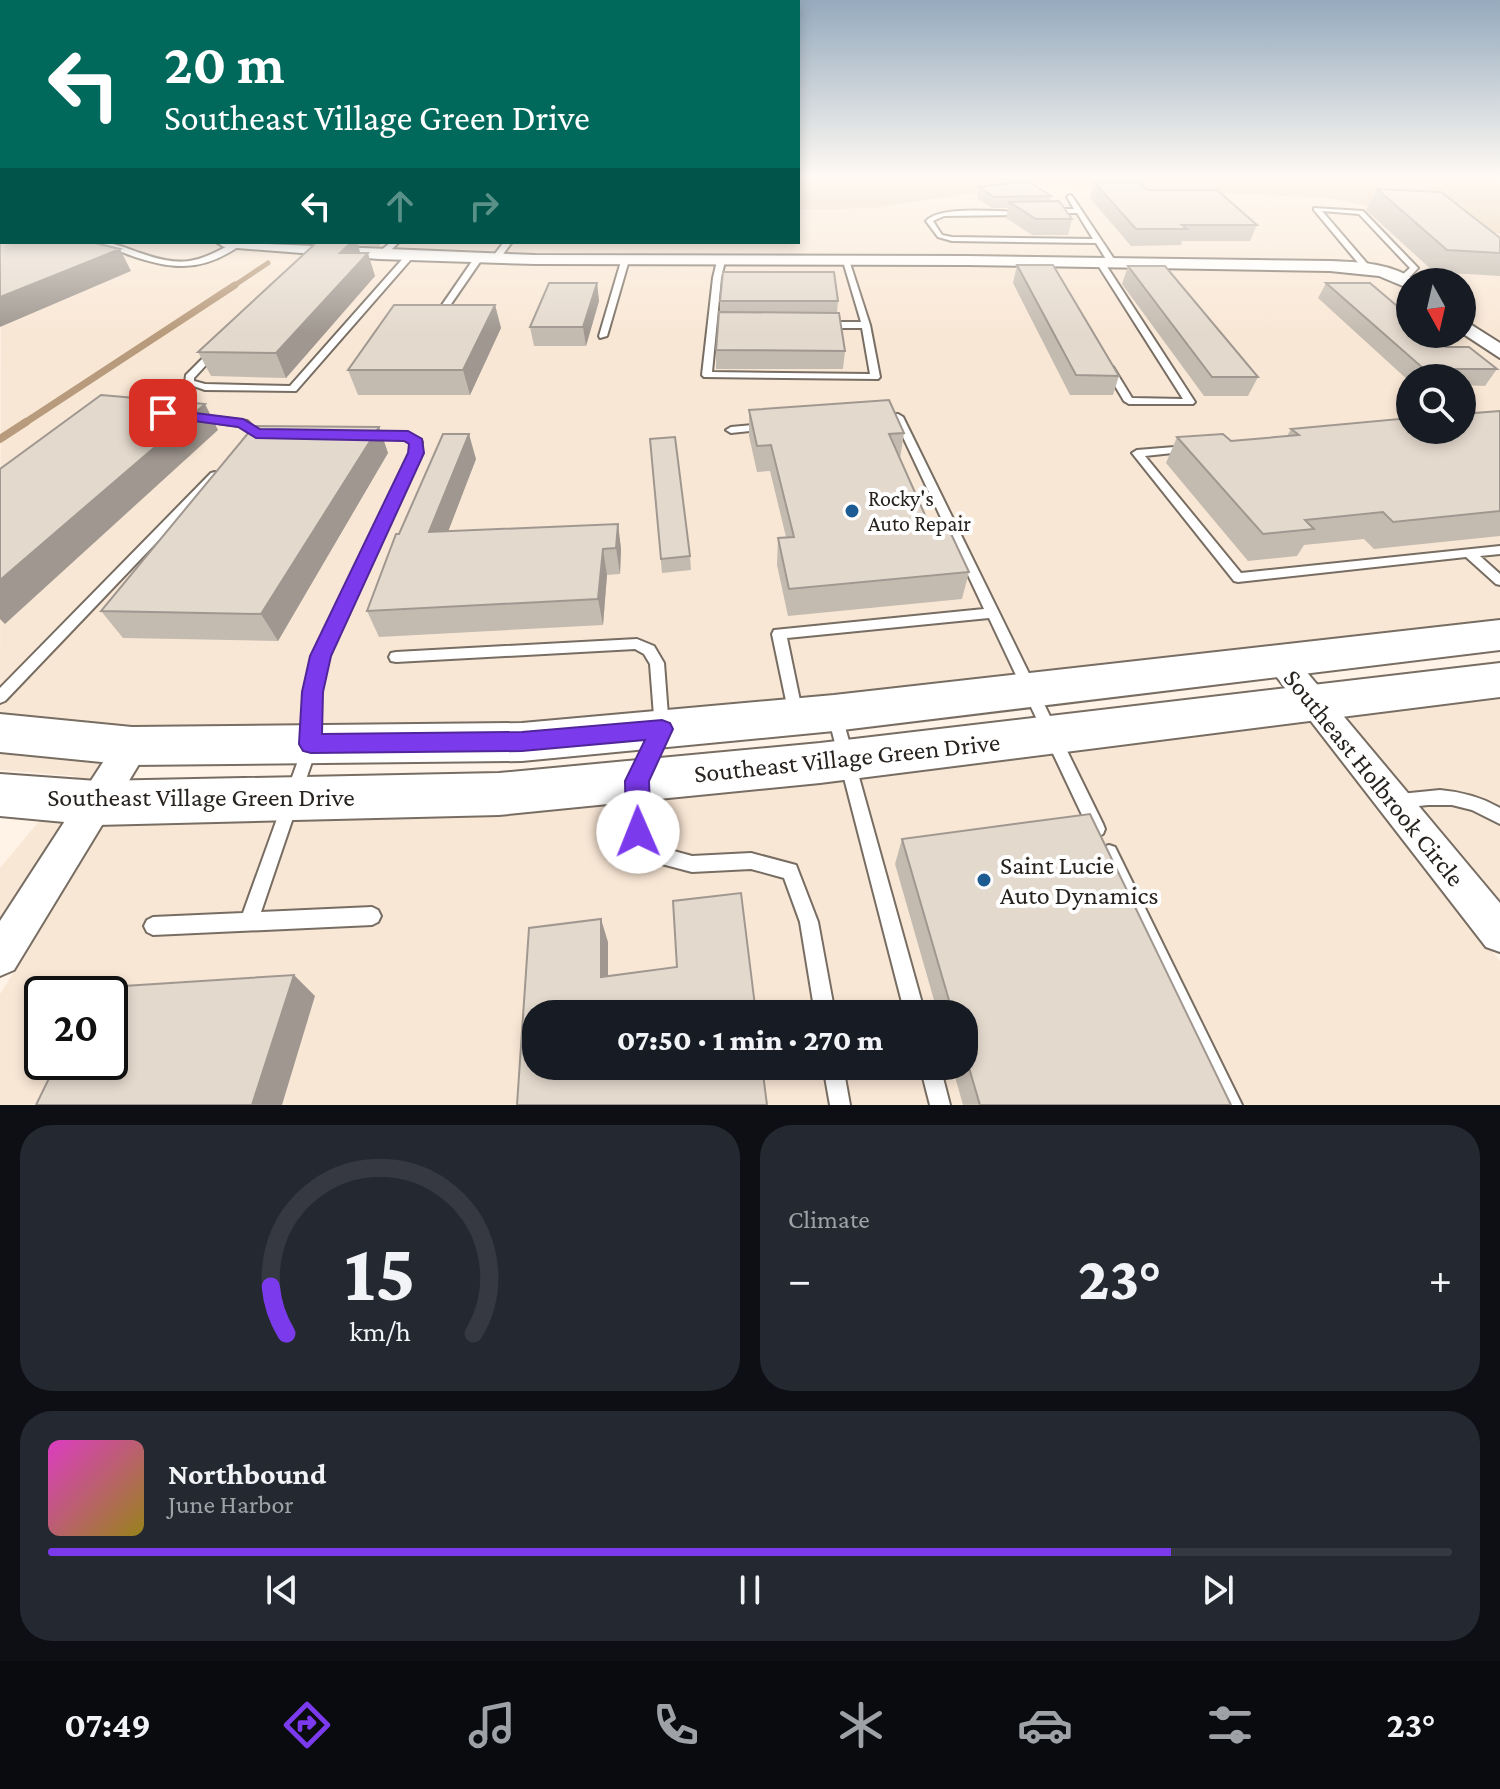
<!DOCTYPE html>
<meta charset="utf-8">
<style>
body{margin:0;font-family:"Crimson Pro",serif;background:#242831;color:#f1f3f6;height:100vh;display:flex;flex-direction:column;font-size:30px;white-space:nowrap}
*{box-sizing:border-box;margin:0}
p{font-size:26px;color:#9ea1a6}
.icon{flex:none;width:44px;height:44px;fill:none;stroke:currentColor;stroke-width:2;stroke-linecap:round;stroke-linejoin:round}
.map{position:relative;height:1105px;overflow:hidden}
.drawer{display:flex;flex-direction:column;gap:20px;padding:20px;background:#0d0f14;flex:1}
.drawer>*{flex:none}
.hud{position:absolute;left:0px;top:0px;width:800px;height:244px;box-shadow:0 4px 12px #0003;background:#00695c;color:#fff;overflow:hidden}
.needle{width:52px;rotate:172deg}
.tools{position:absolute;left:1396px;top:268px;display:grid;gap:16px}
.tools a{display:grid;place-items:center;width:80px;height:80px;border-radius:50%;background:#171b24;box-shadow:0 4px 12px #0003;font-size:40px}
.speed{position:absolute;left:24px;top:976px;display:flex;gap:16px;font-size:40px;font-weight:700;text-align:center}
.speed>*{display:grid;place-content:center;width:104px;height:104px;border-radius:50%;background:#171b24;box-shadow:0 4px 12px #0003;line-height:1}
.speed .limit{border:4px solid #111;border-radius:12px;background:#fff;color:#111}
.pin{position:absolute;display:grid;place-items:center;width:68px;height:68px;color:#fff;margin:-34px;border-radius:16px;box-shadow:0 4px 12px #0006}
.me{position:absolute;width:88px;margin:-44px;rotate:359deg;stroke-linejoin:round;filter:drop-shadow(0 0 6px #0008)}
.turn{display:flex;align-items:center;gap:28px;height:168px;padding:0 32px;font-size:36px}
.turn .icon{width:104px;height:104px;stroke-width:2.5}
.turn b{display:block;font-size:56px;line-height:68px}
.lanes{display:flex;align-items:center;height:76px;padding:0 32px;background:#0003;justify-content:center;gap:40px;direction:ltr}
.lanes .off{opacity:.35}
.big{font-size:60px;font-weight:800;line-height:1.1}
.drawer .card{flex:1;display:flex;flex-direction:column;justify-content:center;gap:12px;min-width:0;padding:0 28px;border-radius:32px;background:#242831}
.drawer .dial{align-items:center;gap:0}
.dial svg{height:208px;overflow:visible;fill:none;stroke:#363941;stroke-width:7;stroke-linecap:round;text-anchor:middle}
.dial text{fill:#f1f3f6;stroke:none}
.song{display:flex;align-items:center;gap:24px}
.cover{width:96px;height:96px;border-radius:12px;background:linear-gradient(135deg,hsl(310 70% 55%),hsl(50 70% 35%))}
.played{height:8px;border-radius:4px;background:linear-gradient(90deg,#7c3aed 80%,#363941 80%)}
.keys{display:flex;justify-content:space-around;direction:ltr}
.heat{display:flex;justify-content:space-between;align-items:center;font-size:44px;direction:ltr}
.drawer .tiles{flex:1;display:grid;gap:20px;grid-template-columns:1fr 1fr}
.card:last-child{grid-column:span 2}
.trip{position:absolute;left:522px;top:1000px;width:456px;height:80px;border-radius:32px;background:#171b24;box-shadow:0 4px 12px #0003;font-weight:800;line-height:80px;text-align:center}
.dock{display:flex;height:128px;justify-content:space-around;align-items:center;background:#090b0e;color:#9ea1a6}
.dock .icon{width:56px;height:56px}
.dock .active{color:#7c3aed}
.dock b{font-size:36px;color:#f1f3f6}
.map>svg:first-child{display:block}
.built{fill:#f9e7d5;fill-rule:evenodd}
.green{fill:#e9d0b5}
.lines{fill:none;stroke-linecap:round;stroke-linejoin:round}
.stream-far2{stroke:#b89b7c;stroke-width:5}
.stream-far1{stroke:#b89b7c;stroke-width:7}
.stream{stroke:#b89b7c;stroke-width:8}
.lane-casing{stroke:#776d62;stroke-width:4}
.street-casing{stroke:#776d62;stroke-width:4}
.secondary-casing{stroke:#776d62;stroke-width:4}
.lane{fill:#fff;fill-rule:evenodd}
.street{fill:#fff;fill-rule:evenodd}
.secondary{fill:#fff;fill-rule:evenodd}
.wall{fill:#c4bbb0}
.shaded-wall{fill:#a09890}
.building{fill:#e4d9cd;stroke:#a09890;stroke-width:2}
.route{fill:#7c3aed;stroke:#51269a;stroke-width:2}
.poi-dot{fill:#1c5c92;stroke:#fff;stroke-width:3}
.labels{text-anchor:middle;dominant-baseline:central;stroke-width:8;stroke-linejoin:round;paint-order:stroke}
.poi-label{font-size:22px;fill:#28231f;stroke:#fff;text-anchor:start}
.near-street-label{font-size:26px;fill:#28231f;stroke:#fff}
.near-poi-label{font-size:26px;fill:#28231f;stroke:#fff;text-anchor:start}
</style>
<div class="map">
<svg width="1500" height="1105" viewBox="0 0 1500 1105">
<rect width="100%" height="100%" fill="#fff3e7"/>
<path class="built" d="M1030 185 1315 197 1348 200 1500 234V344L1462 316V282H1417L1405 275 1325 261 1057 257 537 255 323 248 267 242H798V210L872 208Z
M1 186 2 242H197L313 256 475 263 1063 265 1368 272 1396 281 1410 291V334H1462V331L1500 361V619L793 701 525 724 143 729 0 714ZM1410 378H1462V430H1410Z
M1500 698V906L1342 716Z
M1309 720 1500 961V1105H0V994L105 823ZM42 994H110V1062H42ZM536 1014H964V1066H536Z
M0 752 103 762 91 782 72 780 75 776 0 770Z
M40 820 66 822 0 922V868Z"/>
<path class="green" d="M798 178H1500V234L1329 198 1030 185 872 208 798 210Z"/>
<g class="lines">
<path class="stream-far2" d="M232 287 268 263"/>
<path class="stream-far1" d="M23 424 235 285"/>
<path class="stream" d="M0 439 26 422"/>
<defs>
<path id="lane" d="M1070 195 1072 196 1116 262 1115 264H1109L1096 243 952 241 938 237 926 221C940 205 1001 212 1023 212L1025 213V215L944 216 933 221 942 235 952 237 1093 239 1077 213H1053L1050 211 1053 209H1074L1067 197Z
M1314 208 1363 211 1418 268 1406 281H1400V277L1410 268 1359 214 1322 211 1371 268 1364 270 1314 210Z
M0 222H2V227H0Z
M97 242C113 242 126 248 140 253 183 268 197 263 235 242L242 244C202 273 171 270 127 254 117 250 106 247 97 242Z
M391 242H399L384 257H378V253Z
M504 242H512L498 261H492L491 259Z
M406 255 413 257 296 391 205 390 185 383 186 375 211 350 214 349 218 352 194 378V381L205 384 290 386Z
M475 257 482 259 449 307H443L442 305Z
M622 258 629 260 607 336 600 338 599 336Z
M842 258 849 260 870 325 880 377 878 379 704 377 702 375 713 278 717 261 721 259 725 261 721 278 712 372 870 374 862 328H826L822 325 826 322H861Z
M1097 260 1104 262 1195 402 1193 404H1129L1124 401 1105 369 1107 367H1113L1132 398 1183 399 1096 262Z
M898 414 903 417 1103 824 1105 829 1103 834 1097 837 1091 834 989 618 787 638 803 715 801 719 796 721 791 719 789 715 772 634 774 630 984 609 895 420 882 421 877 418 882 415Z
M199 415 247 421 261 434 256 437 240 426 196 420V416Z
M764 424 768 425V429L731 433 726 430 731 427Z
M368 432 408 433 422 442 421 453 327 656 320 692 318 744 261 912 372 907 378 910 381 916 378 922 372 925 153 935 147 932 144 926 147 920 153 917 243 913 304 744 306 692 313 656 411 453 412 443 406 439 364 437V433Z
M1187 446 1191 447 1192 449 1191 451 1145 456 1241 573 1500 546V554L1480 556 1500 574V585L1496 584 1466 557 1238 582 1234 581 1132 453 1137 450Z
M215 472 220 475 219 477 5 701 0 703V688L211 473Z
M637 639 654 646 664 663 669 729 645 781 646 830 659 847 692 856 751 853 796 865 818 922 835 1014H815L800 922 784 878 751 869 692 872 654 862 648 860 630 832 629 781 655 729 650 664 644 654 635 649 396 662 391 661 389 657 391 653 396 652Z
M835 710 840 712 842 716 925 1014H905L828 716 830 712Z
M1440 790C1462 792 1481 797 1500 808V824L1472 810 1452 805H1428L1400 808 1394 806 1392 801 1394 796 1400 794Z
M1109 845 1115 847 1242 1105H1221L1101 853 1103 847Z
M823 1066H843L850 1105H830Z
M920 1066H940L950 1105H930Z"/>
<path id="street" d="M0 178H2V184H0Z
M216 242 535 255 967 256 1330 261C1359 262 1393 263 1417 282H1410V289L1379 276 1330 271 967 265 535 264 379 259 224 247Z
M1462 319 1500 343V358L1462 333Z
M1279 648 1289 651 1500 903V952L1486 947 1269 667 1264 659 1269 651Z
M132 732 144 736 148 746 144 756 14 970 0 976V921L120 736Z"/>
<path id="secondary" d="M1500 620V650L834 731 522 761 132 765 0 752V714L132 727 522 723 834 695Z
M1500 663V697L820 783 499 815 97 825 0 816V774L97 781 499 773 820 743Z"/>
</defs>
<use href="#lane" class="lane-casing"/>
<use href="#street" class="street-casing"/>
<use href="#secondary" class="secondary-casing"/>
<use href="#lane" class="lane"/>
<use href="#street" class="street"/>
<use href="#secondary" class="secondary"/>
</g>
<path class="wall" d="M1094 182 1147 190 1257 225 1250 241H1182L1181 245 1131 246 1090 198Z
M979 187 1051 196 1050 201 1072 219 1068 235H1032L1006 218 1008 208H992L977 198Z
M1377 189 1500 238V276L1434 272 1366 210Z
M317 242H383L379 246 358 245 360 253 375 276 286 378 211 376 198 352Z
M709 242H744V244L710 243Z
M1017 265 1119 376 1113 395H1070L1013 283Z
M1128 266 1258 377 1248 396H1204L1122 284Z
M597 283 599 301 586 346H534L530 327Z
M1326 283 1446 347 1497 369 1485 386 1462 385V378H1410V382L1318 298Z
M720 301H838L837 313 845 351 843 369H716V350L720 312Z
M495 305 501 328 470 395H358L348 370Z
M749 410 904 433 900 459 929 524 969 572 962 599 788 616 777 565 778 538 786 537 770 471 757 472 749 436Z
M1500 411V536L1374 549 1364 539 1304 545 1297 556 1248 561 1166 463 1177 437 1231 441 1287 436 1291 429Z
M379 427 388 453 278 641 123 638 101 611Z
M650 439 690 556 691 570 662 573Z
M476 459 448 531 618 524 621 549 620 574 607 575 603 625 379 637 367 611 399 534Z
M902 839 1231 1105H963L952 1066H964V1014H938L895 864Z"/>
<path class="shaded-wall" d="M352 242H357L362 259 368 253 375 276 286 378 276 353 340 253Z
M120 249 131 271 0 327V297Z
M597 283 599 301 586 346 583 327Z
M495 305 501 328 470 395 463 370Z
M205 404 218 430 5 624 0 619V580Z
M379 427 388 453 278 641 261 614Z
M469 434 476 459 438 558 429 532Z
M618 524 621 549 620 574 616 548Z
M603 549 607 575 603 625 598 599Z
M601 919 608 942V998L601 977Z
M294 975 315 996 282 1105H252Z"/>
<path class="building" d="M1028 181 1051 196 994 197 979 187Z
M1094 182H1139L1147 190H1217L1257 225H1182L1187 229H1136Z
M1377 189 1441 192 1500 238V253L1447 250Z
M1059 201 1072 219H1036L1009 202Z
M2 238V242H91L120 249 0 297V239Z
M317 242H352L340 253H368L276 353 198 352Z
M1017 265H1053L1119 376 1076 375Z
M1128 266H1165L1258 377H1212Z
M723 272H834L838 301H720Z
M549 283H597L583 327H530Z
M1326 283H1370L1410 317V334H1430L1446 347H1469L1497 369H1424Z
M394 305H495L463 370H348Z
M719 312 839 313 845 351 716 350Z
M101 395 205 404 0 580V469Z
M889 400 904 433 889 434 929 524 946 523 969 572 789 589 778 538 794 537 771 445 757 446 749 410Z
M1500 411V511L1393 522 1383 512 1305 520 1314 529 1263 534 1177 437 1223 434 1231 441 1299 435 1291 429 1410 418V430H1462V414Z
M254 426 379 427 261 614 101 611Z
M443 434H469L429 532 618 524 616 548 603 549 598 599 367 611 396 534H399Z
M675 437 690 556 661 559 650 439Z
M1090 814 1231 1105H980L964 1051V1014H953L902 839Z
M741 893 756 1014H536V1066H762L767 1105H517L529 928 601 919V977L677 967 673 901Z
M294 975 252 1105H36L57 1062H110V994H90L93 988Z"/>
<linearGradient id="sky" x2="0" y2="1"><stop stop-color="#95aabd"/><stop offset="0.53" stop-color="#fffaf4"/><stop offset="1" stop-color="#fffaf4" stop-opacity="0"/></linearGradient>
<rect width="1500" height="333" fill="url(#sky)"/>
<path class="route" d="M163 409 243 419 260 429 408 431 422 439 424 453 331 656 323 692 322 734 522 732 662 720 670 723 673 729 649 781 651 832 647 840 638 844 629 840 626 832 625 781 645 740 522 751 311 753 303 751 299 744 302 692 310 656 408 453 409 444 404 441 256 438 238 427 157 416V410Z"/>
<g class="poi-dot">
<circle cx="852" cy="511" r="8"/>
<circle cx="984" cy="880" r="8"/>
</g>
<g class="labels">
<g class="poi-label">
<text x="868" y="498">Rocky's<tspan x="868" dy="25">Auto Repair</tspan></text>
</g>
<g class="near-street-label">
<text transform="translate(847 758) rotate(-6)">Southeast Village Green Drive</text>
<text transform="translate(1374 778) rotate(51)">Southeast Holbrook Circle</text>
<text x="201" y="797">Southeast Village Green Drive</text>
</g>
<g class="near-poi-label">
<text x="1000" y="865">Saint Lucie<tspan x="1000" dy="30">Auto Dynamics</tspan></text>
</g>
</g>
</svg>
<div class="tools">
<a><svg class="needle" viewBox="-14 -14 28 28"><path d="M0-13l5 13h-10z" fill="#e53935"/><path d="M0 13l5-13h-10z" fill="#9ea1a6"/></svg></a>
<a><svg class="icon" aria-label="search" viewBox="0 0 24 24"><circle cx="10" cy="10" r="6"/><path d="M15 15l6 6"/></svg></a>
</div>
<div class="speed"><div class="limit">20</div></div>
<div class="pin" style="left:163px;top:413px;background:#d93025"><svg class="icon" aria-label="arrive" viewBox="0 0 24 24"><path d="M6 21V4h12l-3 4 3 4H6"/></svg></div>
<svg class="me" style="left:638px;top:832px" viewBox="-20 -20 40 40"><circle r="19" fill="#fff"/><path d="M0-13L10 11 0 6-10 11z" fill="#7c3aed"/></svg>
<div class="trip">07:50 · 1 min · 270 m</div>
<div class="hud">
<div class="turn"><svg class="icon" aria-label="left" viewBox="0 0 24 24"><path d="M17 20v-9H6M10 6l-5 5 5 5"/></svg><div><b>20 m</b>Southeast Village Green Drive</div></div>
<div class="lanes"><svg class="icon" aria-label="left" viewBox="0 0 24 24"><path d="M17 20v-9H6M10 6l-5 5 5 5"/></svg><svg class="icon off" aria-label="ahead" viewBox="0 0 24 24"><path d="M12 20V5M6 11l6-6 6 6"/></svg><svg class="icon off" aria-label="right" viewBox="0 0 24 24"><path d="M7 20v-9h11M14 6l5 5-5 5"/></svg></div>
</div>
</div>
<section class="drawer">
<div class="tiles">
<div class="card dial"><svg viewBox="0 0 100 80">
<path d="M14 69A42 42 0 1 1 86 69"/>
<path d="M14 69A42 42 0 0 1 8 51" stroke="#7c3aed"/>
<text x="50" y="56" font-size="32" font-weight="700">15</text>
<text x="50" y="72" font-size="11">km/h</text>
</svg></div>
<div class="card"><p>Climate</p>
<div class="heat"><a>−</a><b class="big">23°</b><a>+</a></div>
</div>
<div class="card">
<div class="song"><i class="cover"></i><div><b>Northbound</b><p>June Harbor</p></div></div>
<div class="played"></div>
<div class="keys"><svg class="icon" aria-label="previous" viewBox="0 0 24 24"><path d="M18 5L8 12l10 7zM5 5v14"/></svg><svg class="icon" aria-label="pause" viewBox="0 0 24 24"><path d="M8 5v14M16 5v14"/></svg><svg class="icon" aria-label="next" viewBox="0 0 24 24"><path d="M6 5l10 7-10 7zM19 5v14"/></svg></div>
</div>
</div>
</section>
<nav class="dock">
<b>07:49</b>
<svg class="icon active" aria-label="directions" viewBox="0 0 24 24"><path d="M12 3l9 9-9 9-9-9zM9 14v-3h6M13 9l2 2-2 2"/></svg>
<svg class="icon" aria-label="music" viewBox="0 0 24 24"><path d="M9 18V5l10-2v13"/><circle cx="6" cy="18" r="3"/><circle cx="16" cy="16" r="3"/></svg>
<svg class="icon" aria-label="phone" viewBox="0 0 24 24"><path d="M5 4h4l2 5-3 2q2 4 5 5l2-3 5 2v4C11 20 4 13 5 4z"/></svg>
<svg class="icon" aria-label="climate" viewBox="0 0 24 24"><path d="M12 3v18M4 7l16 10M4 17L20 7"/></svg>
<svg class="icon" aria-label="car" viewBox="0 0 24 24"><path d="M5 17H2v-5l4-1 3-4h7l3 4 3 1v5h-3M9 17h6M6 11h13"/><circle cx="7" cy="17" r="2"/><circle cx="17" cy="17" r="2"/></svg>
<svg class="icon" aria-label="filters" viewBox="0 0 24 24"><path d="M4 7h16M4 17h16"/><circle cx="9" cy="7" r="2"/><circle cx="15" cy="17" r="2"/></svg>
<b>23°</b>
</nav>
